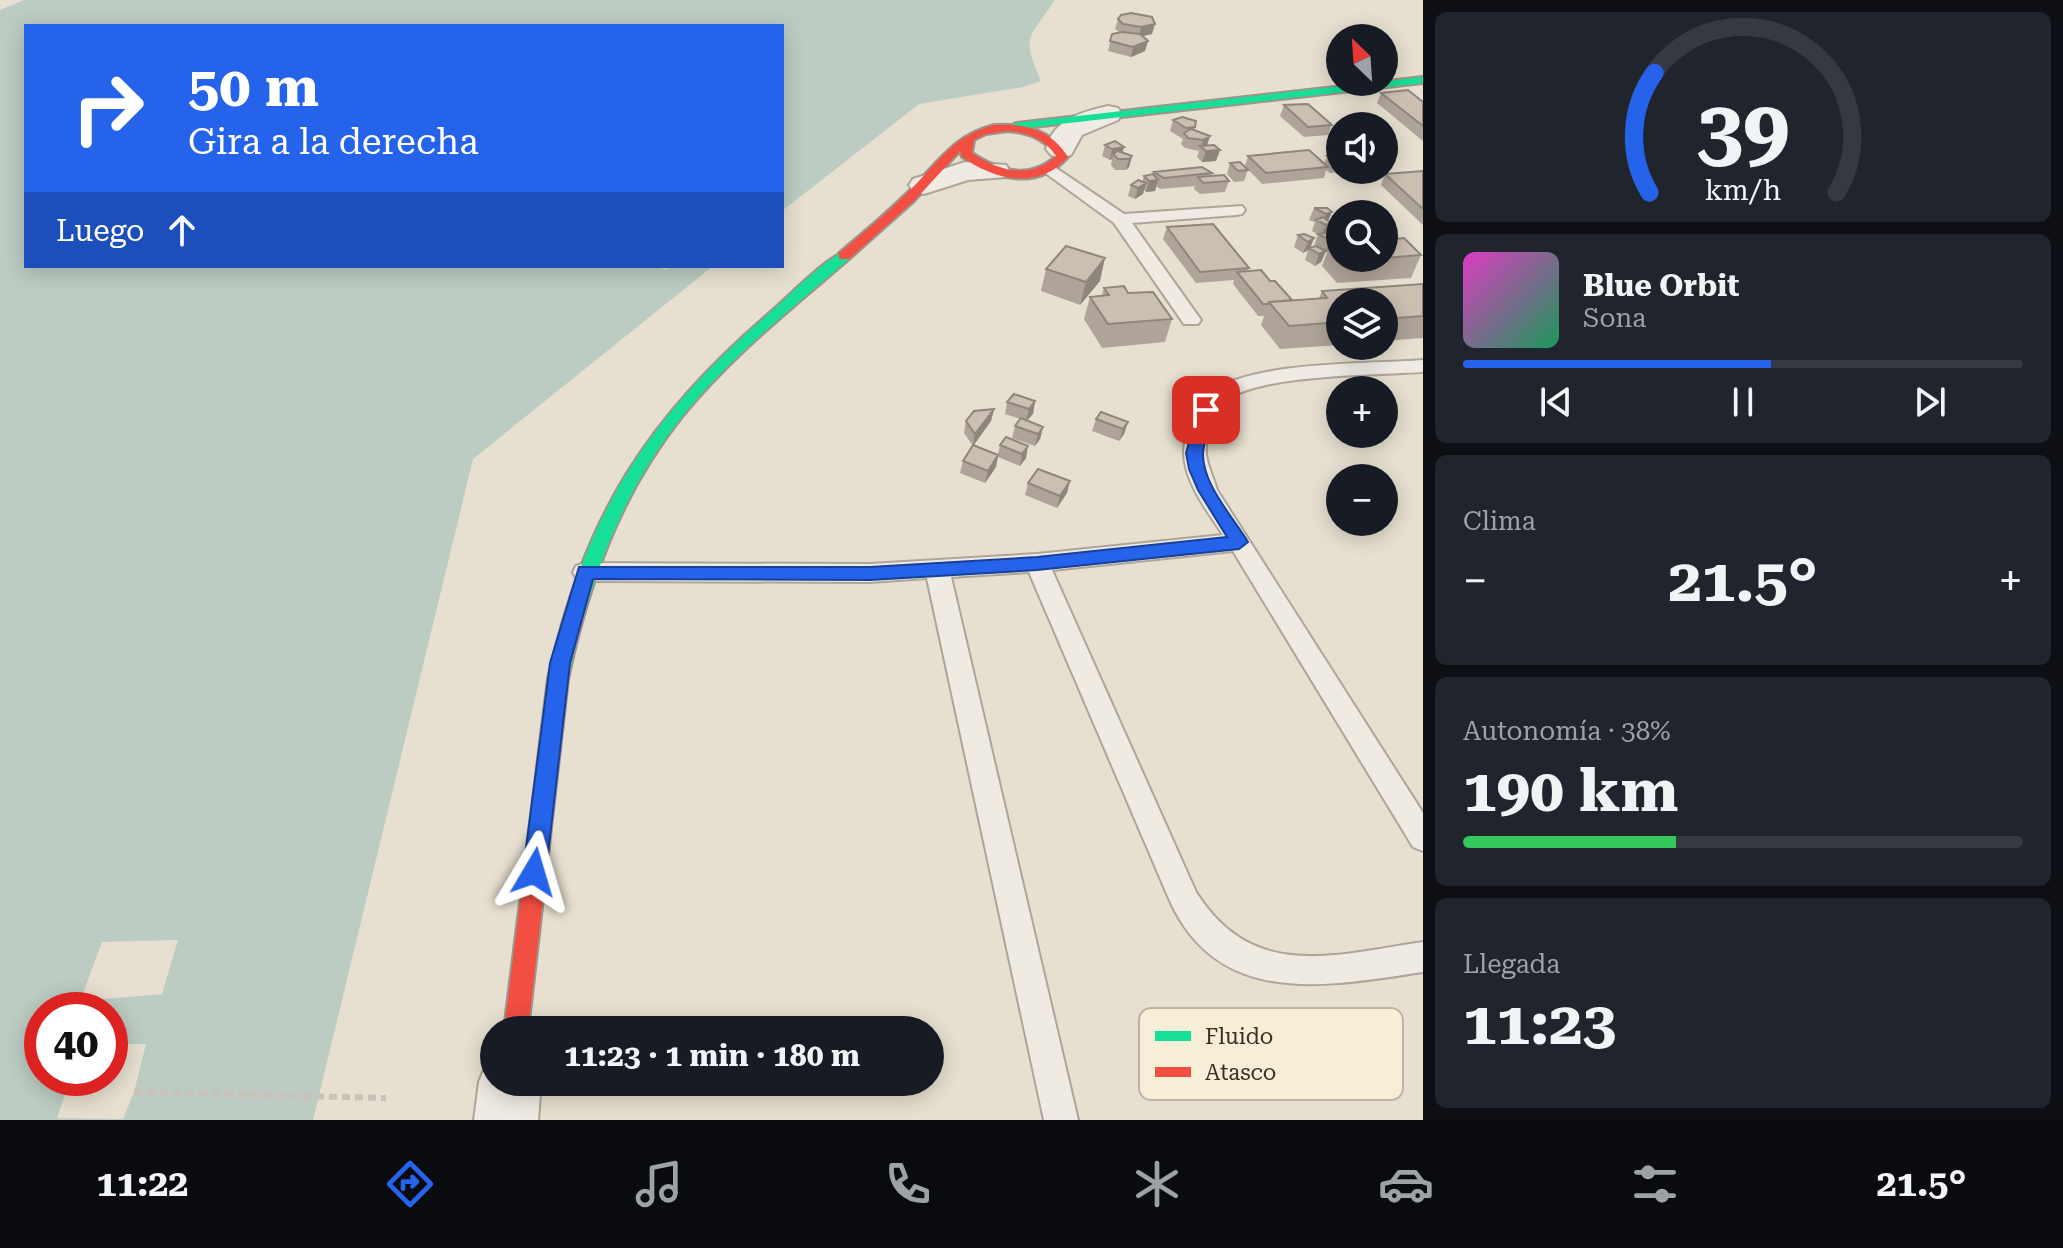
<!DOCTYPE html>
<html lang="es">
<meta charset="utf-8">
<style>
body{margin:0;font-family:"Roboto Serif",serif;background:#20242c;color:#f1f3f6;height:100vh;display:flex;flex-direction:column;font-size:30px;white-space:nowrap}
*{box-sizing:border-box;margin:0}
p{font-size:26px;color:#9ea1a6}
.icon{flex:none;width:44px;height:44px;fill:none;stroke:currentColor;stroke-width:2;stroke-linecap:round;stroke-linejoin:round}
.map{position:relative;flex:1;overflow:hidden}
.details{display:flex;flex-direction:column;gap:12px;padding:12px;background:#0d0f14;width:640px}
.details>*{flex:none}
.hud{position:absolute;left:24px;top:24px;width:760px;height:244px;border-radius:0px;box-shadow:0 4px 20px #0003;background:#2563eb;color:#fff;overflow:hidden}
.needle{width:52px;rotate:335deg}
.controls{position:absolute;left:1326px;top:24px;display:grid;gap:16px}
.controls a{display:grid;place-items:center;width:72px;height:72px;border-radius:50%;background:#171b24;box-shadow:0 4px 20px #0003;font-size:40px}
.speed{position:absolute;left:24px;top:992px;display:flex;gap:16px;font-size:40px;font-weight:700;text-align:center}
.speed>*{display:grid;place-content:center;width:104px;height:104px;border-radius:50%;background:#171b24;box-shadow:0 4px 20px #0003;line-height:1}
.speed .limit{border:12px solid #d22;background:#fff;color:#111}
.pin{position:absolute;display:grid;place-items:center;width:68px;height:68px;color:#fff;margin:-34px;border-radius:16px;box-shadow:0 4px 12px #0006}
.me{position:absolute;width:88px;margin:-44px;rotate:7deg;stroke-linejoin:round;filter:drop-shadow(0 0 6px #0008)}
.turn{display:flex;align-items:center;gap:28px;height:168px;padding:0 32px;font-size:36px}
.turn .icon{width:104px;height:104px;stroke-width:2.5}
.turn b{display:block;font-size:56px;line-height:68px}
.then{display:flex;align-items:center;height:76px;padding:0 32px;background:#0003;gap:16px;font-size:30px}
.big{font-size:60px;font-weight:700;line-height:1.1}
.details .tile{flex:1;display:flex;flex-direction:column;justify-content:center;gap:12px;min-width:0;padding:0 28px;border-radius:12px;background:#20242c}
.details .dial{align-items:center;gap:0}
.dial svg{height:208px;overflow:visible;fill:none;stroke:#363941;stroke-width:7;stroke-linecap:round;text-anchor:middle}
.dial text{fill:#f1f3f6;stroke:none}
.song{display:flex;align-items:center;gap:24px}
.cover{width:96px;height:96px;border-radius:12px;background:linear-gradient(135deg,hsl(310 70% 55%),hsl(150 70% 35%))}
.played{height:8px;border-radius:4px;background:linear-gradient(90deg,#2563eb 55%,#363941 55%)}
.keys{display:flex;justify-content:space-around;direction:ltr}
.heat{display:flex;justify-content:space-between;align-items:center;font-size:44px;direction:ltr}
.charge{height:12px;border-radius:6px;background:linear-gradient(90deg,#34c759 38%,#363941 0)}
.trip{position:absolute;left:480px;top:1016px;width:464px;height:80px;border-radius:40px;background:#171b24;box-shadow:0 4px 20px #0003;font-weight:700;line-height:80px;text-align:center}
.tab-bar{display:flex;height:128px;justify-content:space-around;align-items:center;background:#090b0e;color:#9ea1a6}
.tab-bar .icon{width:56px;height:56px}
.tab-bar .current{color:#2563eb}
.tab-bar b{font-size:36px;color:#f1f3f6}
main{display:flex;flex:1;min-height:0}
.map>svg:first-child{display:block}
.water{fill:#bcccc2;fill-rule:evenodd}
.pier{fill:#e7e0d1}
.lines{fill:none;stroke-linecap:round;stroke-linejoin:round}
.lane-casing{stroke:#ada599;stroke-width:4}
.street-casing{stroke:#ada599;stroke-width:4}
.fast-casing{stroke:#9c958a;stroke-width:4}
.jam-casing{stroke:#9c958a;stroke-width:4}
.path{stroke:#c8c2b9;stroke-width:6;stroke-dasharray:8 5;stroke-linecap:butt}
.lane{fill:#efebe3;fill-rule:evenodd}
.street{fill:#efebe3;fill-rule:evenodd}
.fast{fill:#16e098;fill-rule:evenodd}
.jam{fill:#f24e42;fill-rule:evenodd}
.wall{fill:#afa499}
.shaded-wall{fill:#8e867d}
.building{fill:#cbbfb2;stroke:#8e867d;stroke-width:2}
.route{fill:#2563eb;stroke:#184099;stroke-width:2}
.key{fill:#f7eed8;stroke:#bfb4a1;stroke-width:2}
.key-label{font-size:22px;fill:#3d2e20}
</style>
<main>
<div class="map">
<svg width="1423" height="1120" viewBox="0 0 1423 1120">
<rect width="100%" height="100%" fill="#e7e0d1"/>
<path class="water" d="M24 0H1055C1028 40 1021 35 1041 81L1023 87 919 104 782 211V26H26V266H655L666 270 671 266H713L473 459 313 1120H0V10ZM42 1010H110V1078H42Z"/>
<path class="pier" d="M178 940 162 994 80 1001 102 942Z
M110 1044H146L134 1092 123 1119 57 1118 71 1078H110Z"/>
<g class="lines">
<defs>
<path id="lane" d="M1050 164 1124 214 1242 206 1245 210 1242 214 1236 215 1132 223 1201 320 1198 324H1184L1114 223 1044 172 1042 169Z
M1423 360V372C1378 375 1256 374 1224 402 1213 411 1205 441 1206 454 1207 465 1214 479 1217 490L1423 813V851L1413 847 1233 551 1052 570 1196 892C1253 982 1333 955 1423 942V972C1327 986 1219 1009 1170 901L1029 572 951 577 1078 1120H1044L927 578 870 582 585 581 576 578 573 572 576 566 585 563 870 564 1037 554 1223 535C1208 512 1184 482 1184 452 1185 433 1195 403 1211 392 1253 361 1370 364 1423 360Z"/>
<path id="street" d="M1108 106 1118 108 1122 114 1118 120 1082 135 1071 155 1061 158 1051 155 1046 149C1053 119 1082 112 1108 106Z
M965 162 1006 165 1010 171 1006 177 968 180 924 194 913 191 909 185 913 179Z
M494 1057V1082H541L538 1120H474L479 1082 488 1060Z"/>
<path id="fast" d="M1423 77V83L1016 129 1010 126 1016 123Z
M844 252 849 253V259C791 309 729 358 681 418 620 495 588 585 568 679L565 684H551L548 679C585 514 646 419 774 309 790 295 826 258 844 252Z"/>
<path id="jam" d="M994 125C1026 123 1051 130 1068 157 1039 191 994 180 962 157L960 151 914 201 849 259H839V253C862 234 885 215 906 194 937 165 951 136 994 125ZM1008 131C1028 133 1044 138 1056 156 1030 180 999 171 972 153L974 140 986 134Z
M558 671 565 674 568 679 528 1030H504L548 679 551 674Z"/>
</defs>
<use href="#lane" class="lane-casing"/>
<use href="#street" class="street-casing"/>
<use href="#fast" class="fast-casing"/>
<use href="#jam" class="jam-casing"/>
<path class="path" d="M134 1092 386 1098"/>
<use href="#lane" class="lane"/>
<use href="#street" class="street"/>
<use href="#fast" class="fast"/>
<use href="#jam" class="jam"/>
</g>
<path class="wall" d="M1121 15 1152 34 1142 36 1148 41 1145 51 1131 57 1108 51 1112 34 1119 32 1115 29 1118 19Z
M1381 93 1423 102V141L1377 103Z
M1284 105 1332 125 1328 135 1304 137 1280 116Z
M1173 120 1196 121 1195 130 1207 146 1220 150 1216 161 1202 162 1197 157 1199 151 1185 148 1181 144 1183 139 1170 131Z
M1105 145 1124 147 1122 153 1132 156 1129 167 1126 170H1115L1111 165 1112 159 1110 160 1102 156Z
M1384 149H1388L1393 163 1384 165Z
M1248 156 1324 164 1327 156 1340 158V170H1343L1342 172 1330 173 1326 170 1324 178 1262 184 1245 166Z
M1230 163 1248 170 1244 181 1234 182 1227 174Z
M1423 171V225L1381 185 1385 174Z
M1154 172 1212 173 1211 176 1229 181 1225 192 1200 194 1194 189 1195 186 1160 189 1156 186 1155 191 1146 192 1144 190 1143 194 1135 199 1128 196 1131 185 1142 182 1144 176 1153 175Z
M1314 208 1332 212 1328 221 1331 223 1327 233 1335 238 1333 244H1335L1339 234H1335L1329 228 1334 217H1340V258H1384L1421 255 1411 278 1337 283 1322 266 1328 250 1326 251 1321 262 1315 266 1305 260 1308 250 1303 253 1294 247 1298 235 1304 234 1310 248 1315 246H1314L1318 234 1312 231 1315 222 1309 220Z
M1167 227 1249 268 1248 271 1270 281 1292 300 1319 298 1322 291 1423 284V338L1384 341V302H1340V345L1280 349 1261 325 1264 316H1258L1233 284 1234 280 1196 283 1163 239Z
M1046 269 1100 281 1080 305 1041 291Z
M1104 288 1128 293 1172 319 1165 342 1102 348 1084 319 1090 297 1102 295Z
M1035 401 1033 414 1027 421 1043 427 1040 439 1035 446 1012 438 1015 426 1020 419 1005 414 1007 402Z
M994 409 991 421 974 445 998 454 1000 445 1006 437 1026 458 1020 466 998 457 996 467 985 483 960 473 963 461 973 446 964 433 966 421Z
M1096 419 1128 422 1124 434 1119 441 1092 431Z
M1028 483 1067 493 1057 508 1025 495Z"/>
<path class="shaded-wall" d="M1155 24 1152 34 1139 37 1141 27Z
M1148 41 1145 51 1131 57 1133 47Z
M1210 136 1207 146 1201 147 1203 140Z
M1124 147 1121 158 1113 154 1112 159 1110 160 1112 149Z
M1220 150 1216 161 1202 162 1206 151Z
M1398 152 1393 163 1384 165 1388 154Z
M1132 156 1129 167 1126 170 1129 159Z
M1158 180 1155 191 1146 192 1149 181Z
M1146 183 1143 194 1135 199 1138 188Z
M1332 212 1327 223H1323L1326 214Z
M1331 223 1327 235 1321 236 1326 225Z
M1314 238 1310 249 1303 253 1308 242Z
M1335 238 1332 246 1331 244 1328 250 1326 251 1330 240Z
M1326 251 1321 262 1315 266 1319 254Z
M1105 258 1100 281 1080 305 1086 282Z
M1035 401 1033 414 1026 421 1029 409Z
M994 409 991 421 973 446 975 434Z
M1128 422 1124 434 1119 441 1123 429Z
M1043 427 1040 439 1035 446 1038 434Z
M1028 446 1026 458 1020 466 1022 454Z
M998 455 996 467 985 483 988 471Z
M1070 481 1067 493 1057 508 1060 496Z"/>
<path class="building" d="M1131 13 1152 17 1155 24 1141 27 1123 24 1118 19 1121 15Z
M1122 32 1140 34 1148 41 1133 47 1110 41 1112 34Z
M1408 90 1423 102V126L1381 93Z
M1308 104 1332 125 1308 127 1284 105Z
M1182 117 1196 121 1195 127 1186 128 1173 120Z
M1191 129 1210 136 1203 140 1188 138 1184 133Z
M1115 141 1124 147 1112 149 1105 145Z
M1214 145 1220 150 1206 151 1200 146Z
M1384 149H1388L1398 152 1388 154 1384 152Z
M1309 150 1328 167 1266 173 1248 156Z
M1118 151 1132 156 1129 159H1118L1113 154Z
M1327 156H1335L1340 158V161L1334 162Z
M1240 162 1248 170 1238 171 1230 163Z
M1202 167 1212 173 1164 178 1154 172Z
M1423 171V209L1385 174Z
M1153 174 1158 180 1149 181 1144 176Z
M1224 175 1229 181 1203 183 1198 177Z
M1138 180 1146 183 1138 188 1131 185Z
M1314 208H1327L1332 212 1326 214Z
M1323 217 1331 223 1326 225 1316 220Z
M1213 224 1249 268 1200 272 1167 227Z
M1327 233 1335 238 1330 240 1318 234Z
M1304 234 1314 238 1308 242 1298 235Z
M1404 238 1421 255 1384 258V240Z
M1340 243V254L1331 244Z
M1066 246 1105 258 1086 282 1046 269Z
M1316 246 1326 251 1319 254 1309 248Z
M1344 258H1382L1346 261Z
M1261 270 1270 281H1275L1292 300 1269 302 1268 304H1263L1237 272Z
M1423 284V316L1384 319V302H1340V322L1289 326 1269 302 1327 298 1322 291Z
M1124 286 1128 293 1153 292 1172 319 1108 324 1090 297 1109 295 1104 288Z
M1014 394 1035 401 1029 409 1007 402Z
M994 409 975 434 966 421 974 411Z
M1101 412 1128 422 1123 429 1096 419Z
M1021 418 1043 427 1038 434 1015 426Z
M1006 437 1028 446 1022 454 1000 445Z
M973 445 998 455 988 471 963 461Z
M1038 469 1070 481 1060 496 1028 483Z"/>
<path class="route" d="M1206 405 1214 410C1211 423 1204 439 1203 453 1202 484 1233 517 1248 542L1239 549 1037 570 870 580 593 579 570 663 546 872 542 880 534 883 526 880 523 872 550 663 579 567H870L1037 557 1227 537 1198 490 1189 469 1186 453 1198 410Z"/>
<rect x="1139" y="1008" width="264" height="92" rx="12" class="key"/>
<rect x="1155" y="1031" width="36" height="10" fill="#16e098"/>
<rect x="1155" y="1067" width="36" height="10" fill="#f24e42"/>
<g class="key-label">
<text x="1205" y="1044">Fluido</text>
<text x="1205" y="1080">Atasco</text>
</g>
</svg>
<div class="controls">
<a><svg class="needle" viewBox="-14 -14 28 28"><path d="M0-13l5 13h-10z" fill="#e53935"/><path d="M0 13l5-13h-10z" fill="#9ea1a6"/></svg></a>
<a><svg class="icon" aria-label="sound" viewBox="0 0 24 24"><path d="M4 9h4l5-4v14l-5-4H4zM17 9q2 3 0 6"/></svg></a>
<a><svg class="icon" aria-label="search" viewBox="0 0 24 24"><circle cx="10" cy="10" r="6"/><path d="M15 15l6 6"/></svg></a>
<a><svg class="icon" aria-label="layers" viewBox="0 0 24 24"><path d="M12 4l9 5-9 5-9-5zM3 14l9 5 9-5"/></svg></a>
<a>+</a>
<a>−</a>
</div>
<div class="speed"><div class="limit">40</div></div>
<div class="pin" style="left:1206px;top:410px;background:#d93025"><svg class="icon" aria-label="arrive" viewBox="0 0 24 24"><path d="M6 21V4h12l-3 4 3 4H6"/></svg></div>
<svg class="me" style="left:534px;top:872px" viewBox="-20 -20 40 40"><path d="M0-17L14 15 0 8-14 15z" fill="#2563eb" stroke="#fff" stroke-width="4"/></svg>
<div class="trip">11:23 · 1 min · 180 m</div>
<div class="hud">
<div class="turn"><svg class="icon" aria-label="right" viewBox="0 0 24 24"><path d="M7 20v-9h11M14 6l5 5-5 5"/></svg><div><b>50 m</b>Gira a la derecha</div></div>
<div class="then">Luego<svg class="icon" aria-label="ahead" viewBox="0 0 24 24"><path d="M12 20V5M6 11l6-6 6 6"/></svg></div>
</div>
</div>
<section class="details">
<div class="tile dial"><svg viewBox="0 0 100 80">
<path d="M14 69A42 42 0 1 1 86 69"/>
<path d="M14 69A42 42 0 0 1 16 23" stroke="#2563eb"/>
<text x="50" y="56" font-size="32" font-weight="700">39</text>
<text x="50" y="72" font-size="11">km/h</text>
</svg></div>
<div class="tile">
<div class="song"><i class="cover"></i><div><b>Blue Orbit</b><p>Sona</p></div></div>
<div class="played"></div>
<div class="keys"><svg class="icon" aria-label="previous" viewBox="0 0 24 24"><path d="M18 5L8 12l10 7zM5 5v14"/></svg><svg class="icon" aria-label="pause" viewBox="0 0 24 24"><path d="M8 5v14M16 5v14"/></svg><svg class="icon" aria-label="next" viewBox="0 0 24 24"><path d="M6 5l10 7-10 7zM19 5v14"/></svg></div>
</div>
<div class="tile"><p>Clima</p>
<div class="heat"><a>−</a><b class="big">21.5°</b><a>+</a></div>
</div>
<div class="tile"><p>Autonomía · 38%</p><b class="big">190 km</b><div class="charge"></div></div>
<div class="tile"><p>Llegada</p><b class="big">11:23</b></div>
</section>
</main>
<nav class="tab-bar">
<b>11:22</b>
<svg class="icon current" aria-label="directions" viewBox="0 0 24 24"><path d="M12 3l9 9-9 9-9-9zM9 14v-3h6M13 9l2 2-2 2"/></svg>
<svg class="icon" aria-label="music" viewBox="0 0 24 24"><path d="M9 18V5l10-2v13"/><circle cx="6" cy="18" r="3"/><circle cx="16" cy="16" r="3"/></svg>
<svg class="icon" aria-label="phone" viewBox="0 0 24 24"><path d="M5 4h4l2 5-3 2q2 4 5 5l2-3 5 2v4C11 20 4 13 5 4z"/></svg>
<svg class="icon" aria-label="climate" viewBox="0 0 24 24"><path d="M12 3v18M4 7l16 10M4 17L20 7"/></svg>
<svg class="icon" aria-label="car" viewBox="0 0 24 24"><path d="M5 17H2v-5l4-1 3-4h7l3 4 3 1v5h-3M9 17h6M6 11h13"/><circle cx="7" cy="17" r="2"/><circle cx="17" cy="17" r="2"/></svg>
<svg class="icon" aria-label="filters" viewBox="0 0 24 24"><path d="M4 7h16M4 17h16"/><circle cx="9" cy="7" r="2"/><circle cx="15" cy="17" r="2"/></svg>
<b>21.5°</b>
</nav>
